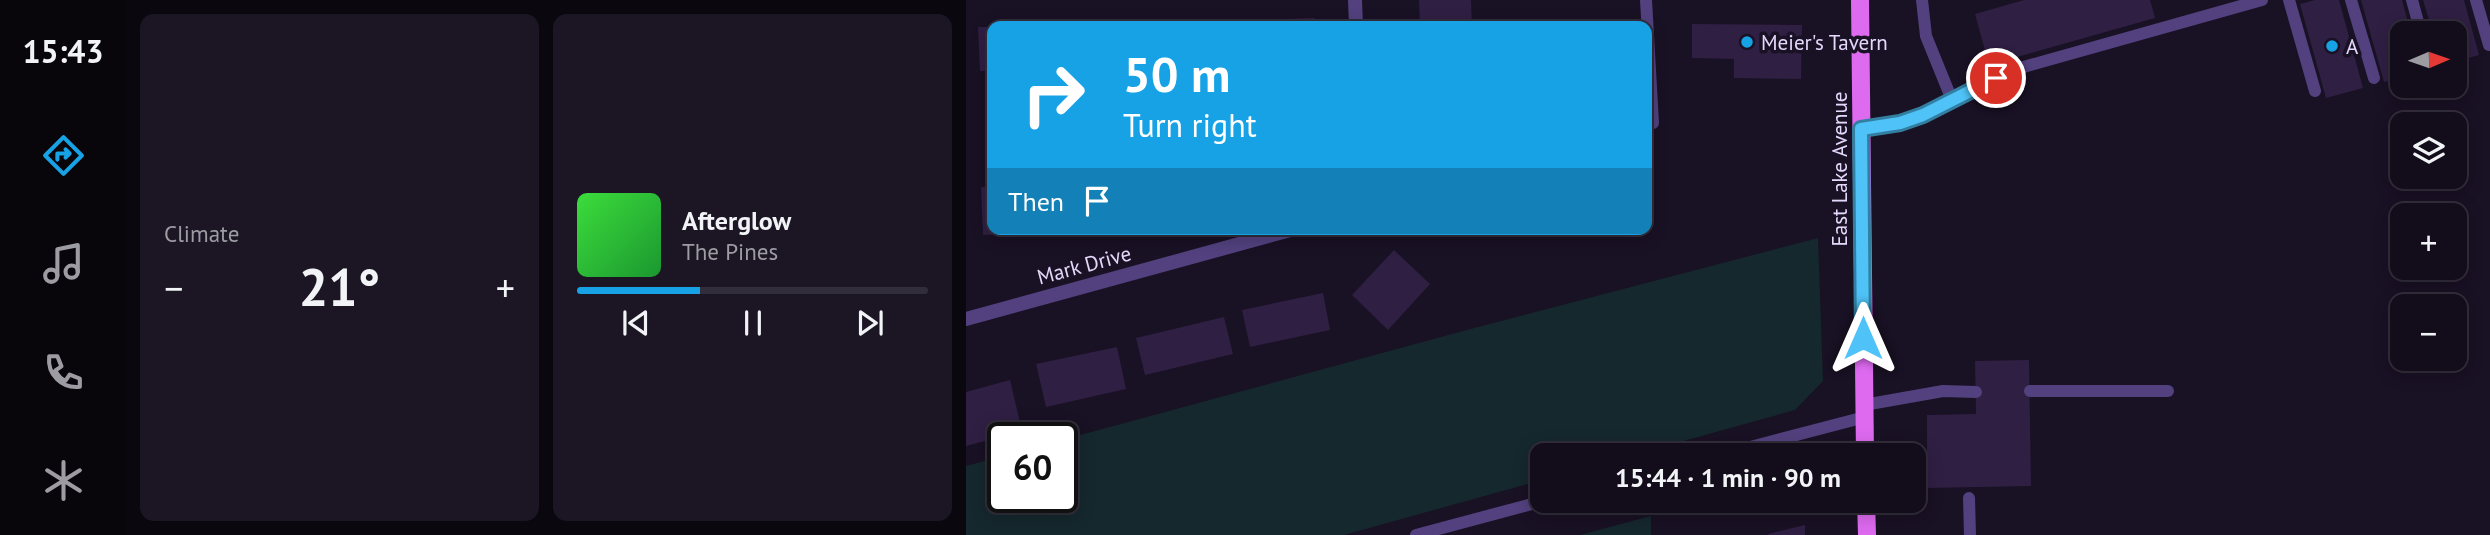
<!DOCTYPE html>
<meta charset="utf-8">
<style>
body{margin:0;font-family:"PT Sans",sans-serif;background:#1c1624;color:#f1f3f6;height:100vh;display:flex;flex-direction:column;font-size:26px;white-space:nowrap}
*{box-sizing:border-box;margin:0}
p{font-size:23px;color:#9d9ca3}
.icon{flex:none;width:38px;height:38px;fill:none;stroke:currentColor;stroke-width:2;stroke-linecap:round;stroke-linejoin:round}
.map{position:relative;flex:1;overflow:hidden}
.details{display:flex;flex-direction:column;gap:14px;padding:14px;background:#0a070f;width:840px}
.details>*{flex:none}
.top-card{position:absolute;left:21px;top:21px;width:665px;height:214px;border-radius:14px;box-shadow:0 4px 18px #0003,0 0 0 2px #322d3a;background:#18a2e6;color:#fff;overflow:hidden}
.needle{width:46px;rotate:88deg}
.tools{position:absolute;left:1424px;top:21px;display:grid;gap:14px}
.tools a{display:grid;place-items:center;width:77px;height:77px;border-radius:14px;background:#130d1b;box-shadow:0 4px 18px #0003,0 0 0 2px #322d3a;font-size:35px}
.speed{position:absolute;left:21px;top:422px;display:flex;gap:14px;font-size:35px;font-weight:700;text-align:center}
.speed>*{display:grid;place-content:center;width:91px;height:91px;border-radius:50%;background:#130d1b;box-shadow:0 4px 18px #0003,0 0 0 2px #322d3a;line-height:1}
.speed .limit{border:4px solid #111;border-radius:10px;background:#fff;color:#111}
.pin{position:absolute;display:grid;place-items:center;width:60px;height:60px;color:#fff;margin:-30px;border:4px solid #fff;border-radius:50%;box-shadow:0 2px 7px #0007}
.me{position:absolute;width:77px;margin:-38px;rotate:0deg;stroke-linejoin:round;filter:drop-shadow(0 0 5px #0008)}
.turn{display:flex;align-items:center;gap:24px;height:147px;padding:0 21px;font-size:32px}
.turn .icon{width:91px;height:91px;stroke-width:2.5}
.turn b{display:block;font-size:49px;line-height:60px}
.then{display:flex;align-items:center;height:66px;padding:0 21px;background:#0003;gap:14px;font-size:26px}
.big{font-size:52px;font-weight:600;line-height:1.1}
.details .widget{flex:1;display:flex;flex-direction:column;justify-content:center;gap:10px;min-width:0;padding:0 24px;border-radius:14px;background:#1c1624}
.song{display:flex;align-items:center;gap:21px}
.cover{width:84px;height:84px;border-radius:10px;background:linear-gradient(135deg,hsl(120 70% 55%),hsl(130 70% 35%))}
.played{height:7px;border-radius:4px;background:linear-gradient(90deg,#18a2e6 35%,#322d3a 35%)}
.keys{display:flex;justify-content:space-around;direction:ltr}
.heat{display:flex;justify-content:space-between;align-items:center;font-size:38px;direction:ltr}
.details .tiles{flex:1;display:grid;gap:14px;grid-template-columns:repeat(2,1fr)}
.trip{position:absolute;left:564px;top:443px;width:396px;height:70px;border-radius:14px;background:#130d1b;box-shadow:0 4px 18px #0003,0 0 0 2px #322d3a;font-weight:600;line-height:70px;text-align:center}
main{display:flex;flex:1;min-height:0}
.dock{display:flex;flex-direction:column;width:126px;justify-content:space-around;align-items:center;background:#08050b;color:#9d9ca3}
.dock .icon{width:49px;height:49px}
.dock .selected{color:#18a2e6}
.dock b{font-size:32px;color:#f1f3f6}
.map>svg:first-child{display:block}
.green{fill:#15282d}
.building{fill:#2f1f43}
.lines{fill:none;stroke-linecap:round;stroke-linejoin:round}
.lane{stroke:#52417e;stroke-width:12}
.street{stroke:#52417e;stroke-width:14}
.primary{stroke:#dd6aef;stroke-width:18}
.route-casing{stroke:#337fa1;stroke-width:18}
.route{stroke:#4fc3f7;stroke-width:12}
.poi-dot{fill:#18a2e6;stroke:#191124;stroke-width:2.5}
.labels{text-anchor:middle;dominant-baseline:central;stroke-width:7;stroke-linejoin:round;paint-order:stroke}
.poi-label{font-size:21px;fill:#e4d8fb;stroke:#191124;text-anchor:start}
.street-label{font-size:21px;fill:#e4d8fb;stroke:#191124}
</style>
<main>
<nav class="dock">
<b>15:43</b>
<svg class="icon selected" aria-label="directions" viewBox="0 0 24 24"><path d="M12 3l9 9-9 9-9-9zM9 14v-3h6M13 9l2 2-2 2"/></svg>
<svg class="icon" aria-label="music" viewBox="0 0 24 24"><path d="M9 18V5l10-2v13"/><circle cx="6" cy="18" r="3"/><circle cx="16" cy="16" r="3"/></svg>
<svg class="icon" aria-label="phone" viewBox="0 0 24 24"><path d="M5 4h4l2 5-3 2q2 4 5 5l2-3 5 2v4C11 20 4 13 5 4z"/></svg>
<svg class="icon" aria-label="climate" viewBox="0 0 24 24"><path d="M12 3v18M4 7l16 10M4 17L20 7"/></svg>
</nav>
<section class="details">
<div class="tiles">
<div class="widget"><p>Climate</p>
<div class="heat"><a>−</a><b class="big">21°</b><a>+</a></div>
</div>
<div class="widget">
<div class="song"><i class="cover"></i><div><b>Afterglow</b><p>The Pines</p></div></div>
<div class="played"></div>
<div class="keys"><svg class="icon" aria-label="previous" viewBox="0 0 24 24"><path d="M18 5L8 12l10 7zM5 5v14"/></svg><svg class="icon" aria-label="pause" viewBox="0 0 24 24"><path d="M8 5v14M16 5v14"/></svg><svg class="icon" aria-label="next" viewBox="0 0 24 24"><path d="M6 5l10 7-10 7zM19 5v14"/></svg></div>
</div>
</div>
</section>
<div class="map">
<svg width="1524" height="535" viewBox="0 0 1524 535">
<rect width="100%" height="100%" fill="#191124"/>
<path class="green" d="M852 238 857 381 829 410 667 455H576V480L378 535H0V466L37 456V497H96V440L497 331Z
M685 516V535H614Z"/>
<path class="building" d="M453 0H505L506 26H454Z
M1058 0H1184L1189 18 1023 65 1009 14Z
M1349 0H1373L1397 88 1360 98 1334 4Z
M1395 0H1436L1445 33H1437V77L1418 82Z
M1457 0H1498L1513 55 1489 62V33H1467Z
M349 18V26H288V20Z
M207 20V26H146V22Z
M271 20 272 26H219V22Z
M726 24 836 25 835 79 768 78V59L726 58Z
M12 27H26V71H14Z
M15 187H26V229H65V233L17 235Z
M428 250 464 284 422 330 386 295Z
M357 293 364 330 284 347 276 310Z
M258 317 267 354 179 375 170 338Z
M151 347 160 389 80 407 70 364Z
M1063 360 1065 486 961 488V415L1010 414 1009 361Z
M44 380 56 431 0 446V392Z
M839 525V535H803L802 534Z"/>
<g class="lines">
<path class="lane" d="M680 0 687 123
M956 0 960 36 986 100
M1323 0 1349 91
M1385 0 1408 78
M1446 0 1455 33
M1510 0 1523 45
M895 129 934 123 957 115 1054 68 1296 0
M1064 391H1202
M898 405 977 391 1010 392
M754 455 899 417
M1003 498 1004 535
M450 535 581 500"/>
<path class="street" d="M389 0 390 26
M0 319 328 229"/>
<path class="primary" d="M894 0 899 455
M900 500 901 535"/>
</g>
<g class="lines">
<defs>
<path id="route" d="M897 338 895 129 934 123 957 115 1030 78"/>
</defs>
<use href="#route" class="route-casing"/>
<use href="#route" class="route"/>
</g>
<g class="poi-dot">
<circle cx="781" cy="42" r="7"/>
<circle cx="1366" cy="46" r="7"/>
</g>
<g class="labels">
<g class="poi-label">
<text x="795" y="42">Meier's Tavern</text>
<text x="1380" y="46">A</text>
</g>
<g class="street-label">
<text transform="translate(873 169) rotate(-90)">East Lake Avenue</text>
<text transform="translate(118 265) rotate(-15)">Mark Drive</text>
</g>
</g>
</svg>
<div class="tools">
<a><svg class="needle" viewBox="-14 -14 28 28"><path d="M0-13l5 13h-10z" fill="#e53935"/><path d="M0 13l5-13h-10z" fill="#9d9ca3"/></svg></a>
<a><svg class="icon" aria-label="layers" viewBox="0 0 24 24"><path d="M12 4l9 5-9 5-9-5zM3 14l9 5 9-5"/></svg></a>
<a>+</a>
<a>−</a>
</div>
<div class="speed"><div class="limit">60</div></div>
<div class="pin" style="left:1030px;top:78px;background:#d93025"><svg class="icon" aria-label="arrive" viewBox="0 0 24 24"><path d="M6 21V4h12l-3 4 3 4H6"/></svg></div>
<svg class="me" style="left:897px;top:338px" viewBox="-20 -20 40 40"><path d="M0-17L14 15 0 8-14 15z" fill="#4fc3f7" stroke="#fff" stroke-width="4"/></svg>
<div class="trip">15:44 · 1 min · 90 m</div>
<div class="top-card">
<div class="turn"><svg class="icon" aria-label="right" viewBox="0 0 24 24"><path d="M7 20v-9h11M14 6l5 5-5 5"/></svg><div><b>50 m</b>Turn right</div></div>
<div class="then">Then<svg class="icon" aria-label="arrive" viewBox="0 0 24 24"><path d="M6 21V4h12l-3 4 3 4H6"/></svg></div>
</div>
</div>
</main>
